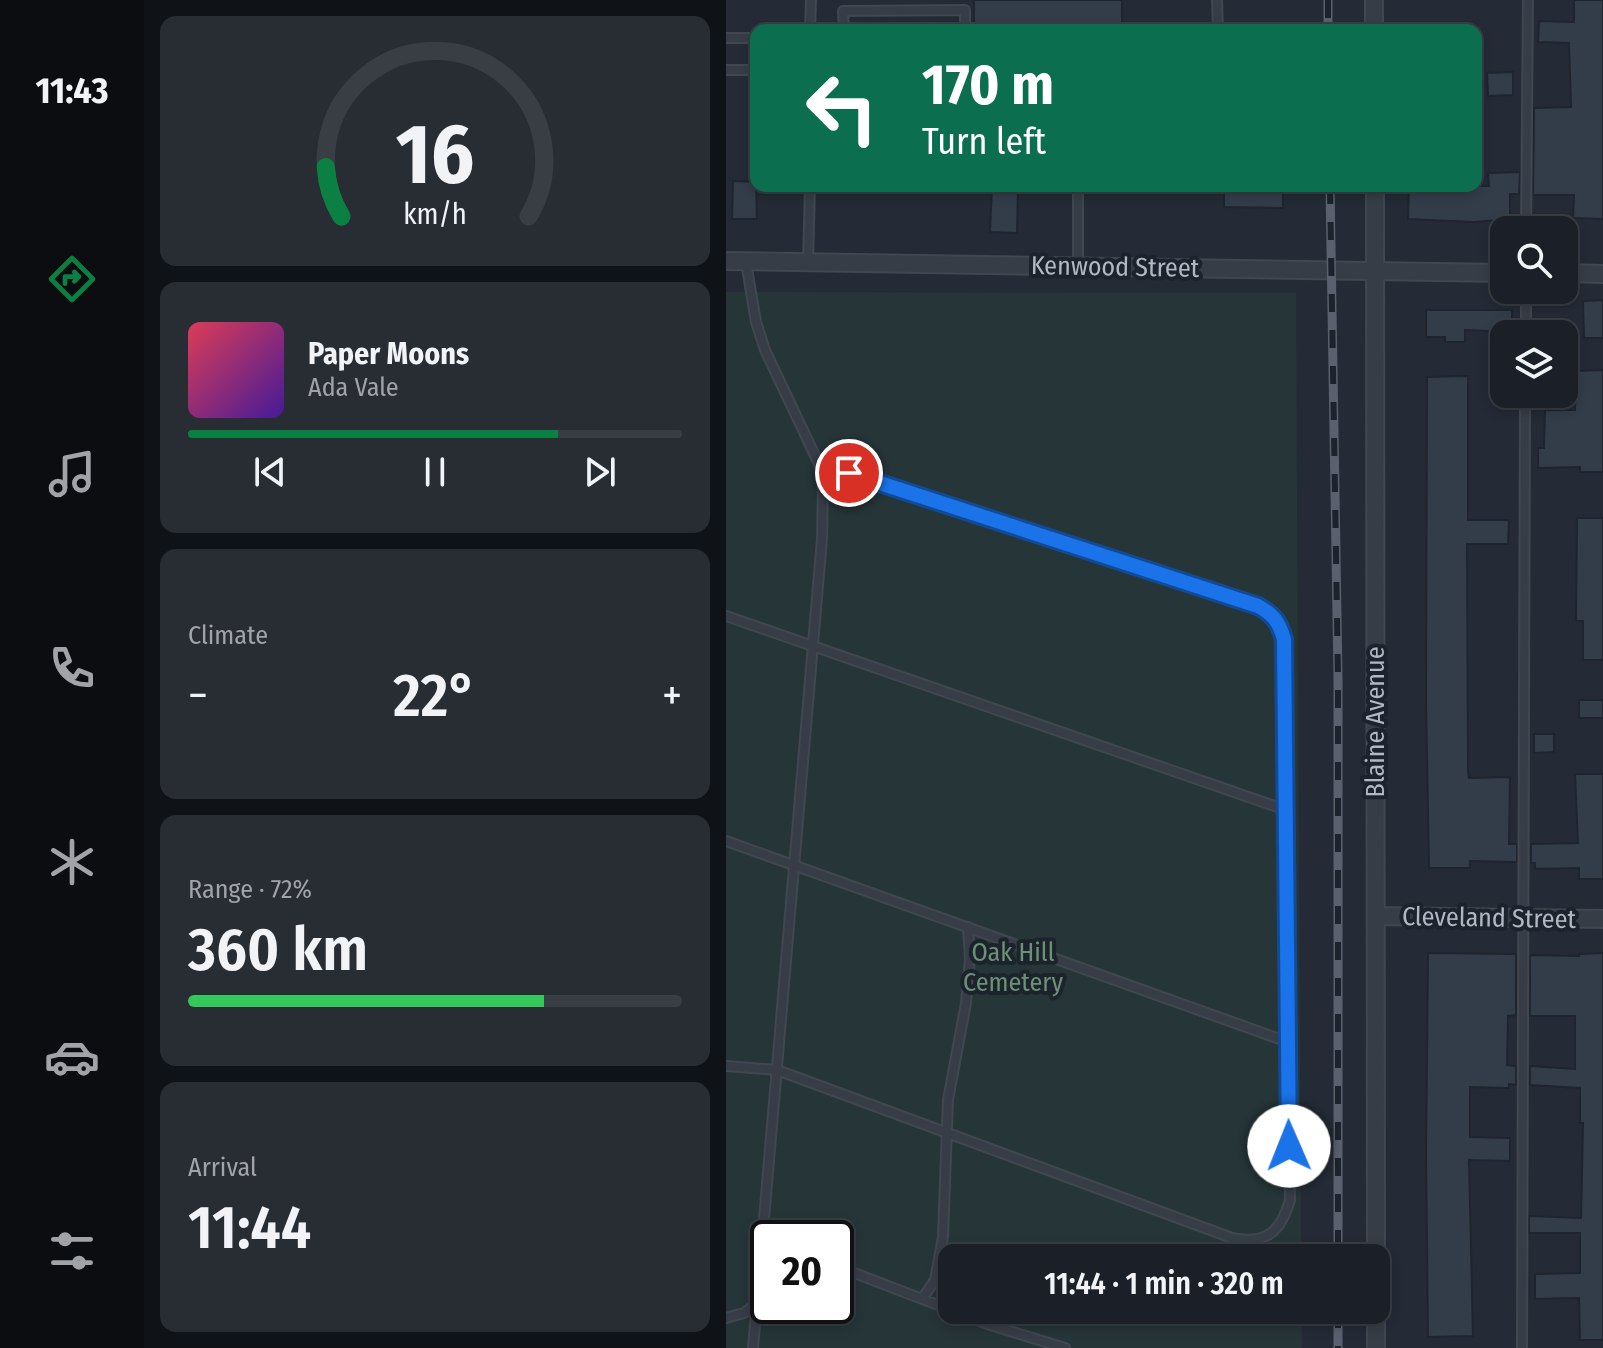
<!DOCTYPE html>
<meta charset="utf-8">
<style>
body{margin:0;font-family:"Fira Sans Condensed",sans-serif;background:#282d34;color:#f1f3f6;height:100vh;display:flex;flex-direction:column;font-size:30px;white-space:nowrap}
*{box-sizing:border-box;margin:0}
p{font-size:26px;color:#a0a3a8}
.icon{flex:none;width:44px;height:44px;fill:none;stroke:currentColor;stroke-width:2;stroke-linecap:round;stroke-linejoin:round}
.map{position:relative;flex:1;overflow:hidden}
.side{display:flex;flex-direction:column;gap:16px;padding:16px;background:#0f1216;width:582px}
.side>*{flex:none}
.banner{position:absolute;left:24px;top:24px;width:732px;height:168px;border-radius:16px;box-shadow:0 4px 12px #0003,0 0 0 2px #393e45;background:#0b6e4f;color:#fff;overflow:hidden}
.fabs{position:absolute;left:764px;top:216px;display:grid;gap:16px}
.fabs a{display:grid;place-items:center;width:88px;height:88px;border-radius:16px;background:#1b2028;box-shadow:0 4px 12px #0003,0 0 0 2px #393e45;font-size:40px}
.speed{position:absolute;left:24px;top:1220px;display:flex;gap:16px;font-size:40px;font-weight:700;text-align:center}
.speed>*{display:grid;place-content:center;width:104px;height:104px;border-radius:50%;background:#1b2028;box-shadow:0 4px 12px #0003,0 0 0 2px #393e45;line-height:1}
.speed .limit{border:4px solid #111;border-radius:12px;background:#fff;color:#111}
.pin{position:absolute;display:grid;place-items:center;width:68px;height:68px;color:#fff;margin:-34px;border:4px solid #fff;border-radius:50%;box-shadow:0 2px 8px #0007}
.me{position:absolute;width:88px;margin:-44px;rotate:359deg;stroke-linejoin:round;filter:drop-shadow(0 0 6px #0008)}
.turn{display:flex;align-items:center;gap:28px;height:168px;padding:0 40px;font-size:36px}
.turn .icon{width:104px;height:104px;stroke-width:2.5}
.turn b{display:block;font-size:56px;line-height:68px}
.big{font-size:60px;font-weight:600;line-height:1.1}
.side .card{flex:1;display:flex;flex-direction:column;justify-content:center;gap:12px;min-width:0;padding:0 28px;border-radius:16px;background:#282d34}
.side .dial{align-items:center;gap:0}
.dial svg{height:208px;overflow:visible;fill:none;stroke:#393e45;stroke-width:7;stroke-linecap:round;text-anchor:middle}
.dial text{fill:#f1f3f6;stroke:none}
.song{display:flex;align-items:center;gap:24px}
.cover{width:96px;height:96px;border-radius:12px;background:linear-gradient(135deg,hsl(350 70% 55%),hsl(260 70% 35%))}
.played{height:8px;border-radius:4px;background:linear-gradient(90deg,#0b8043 75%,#393e45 75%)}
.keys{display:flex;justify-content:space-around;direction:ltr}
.heat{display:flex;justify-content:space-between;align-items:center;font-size:44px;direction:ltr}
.charge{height:12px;border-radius:6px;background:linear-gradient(90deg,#34c759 72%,#393e45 0)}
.trip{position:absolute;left:212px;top:1244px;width:452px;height:80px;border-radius:16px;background:#1b2028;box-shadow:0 4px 12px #0003,0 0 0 2px #393e45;font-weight:600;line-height:80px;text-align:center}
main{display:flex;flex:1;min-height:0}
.tab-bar{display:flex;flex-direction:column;width:144px;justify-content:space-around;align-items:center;background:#0b0d10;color:#a0a3a8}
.tab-bar .icon{width:56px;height:56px}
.tab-bar .on{color:#0b8043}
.tab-bar b{font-size:36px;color:#f1f3f6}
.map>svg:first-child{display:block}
.green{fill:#263538;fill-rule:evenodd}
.building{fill:#333d4a;stroke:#1e252e;stroke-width:2}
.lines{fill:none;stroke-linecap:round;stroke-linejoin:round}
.service-casing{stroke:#404750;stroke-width:12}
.minor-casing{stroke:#404750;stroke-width:20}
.service{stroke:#373d47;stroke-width:8}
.minor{stroke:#373d47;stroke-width:16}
.rail-casing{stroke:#5a616e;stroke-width:9}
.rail{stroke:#1c232c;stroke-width:6;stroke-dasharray:18;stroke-linecap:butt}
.route-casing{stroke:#114b97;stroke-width:20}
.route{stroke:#1a73e8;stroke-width:14}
.labels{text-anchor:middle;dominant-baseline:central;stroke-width:8;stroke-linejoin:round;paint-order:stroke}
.street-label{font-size:26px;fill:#b2b8c3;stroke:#1c232c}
.park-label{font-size:26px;fill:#6c9175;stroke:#1c232c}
</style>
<main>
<nav class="tab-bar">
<b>11:43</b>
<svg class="icon on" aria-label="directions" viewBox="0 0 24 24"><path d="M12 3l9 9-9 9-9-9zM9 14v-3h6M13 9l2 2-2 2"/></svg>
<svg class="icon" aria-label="music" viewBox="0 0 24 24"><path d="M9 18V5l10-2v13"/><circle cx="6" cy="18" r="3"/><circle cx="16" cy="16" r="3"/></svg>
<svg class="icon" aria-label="phone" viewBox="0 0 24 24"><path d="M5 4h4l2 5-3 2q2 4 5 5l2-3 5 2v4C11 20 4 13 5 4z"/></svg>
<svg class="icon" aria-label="climate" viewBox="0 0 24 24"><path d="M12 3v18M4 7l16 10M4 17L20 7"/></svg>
<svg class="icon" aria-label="car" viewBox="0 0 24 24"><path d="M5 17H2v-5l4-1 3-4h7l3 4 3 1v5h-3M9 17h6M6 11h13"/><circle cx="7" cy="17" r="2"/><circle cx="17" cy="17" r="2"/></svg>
<svg class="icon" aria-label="filters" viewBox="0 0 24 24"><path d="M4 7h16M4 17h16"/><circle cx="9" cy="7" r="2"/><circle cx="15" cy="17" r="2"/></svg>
</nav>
<section class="side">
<div class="card dial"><svg viewBox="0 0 100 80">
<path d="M14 69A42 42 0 1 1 86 69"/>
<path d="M14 69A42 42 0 0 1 8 50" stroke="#0b8043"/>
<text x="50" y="56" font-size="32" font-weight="700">16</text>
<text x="50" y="72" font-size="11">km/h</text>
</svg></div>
<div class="card">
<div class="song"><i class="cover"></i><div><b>Paper Moons</b><p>Ada Vale</p></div></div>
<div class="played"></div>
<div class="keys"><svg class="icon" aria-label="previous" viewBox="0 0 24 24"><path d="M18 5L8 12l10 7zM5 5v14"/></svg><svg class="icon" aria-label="pause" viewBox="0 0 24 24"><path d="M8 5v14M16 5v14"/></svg><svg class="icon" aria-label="next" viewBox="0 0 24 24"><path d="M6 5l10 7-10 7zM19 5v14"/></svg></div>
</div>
<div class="card"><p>Climate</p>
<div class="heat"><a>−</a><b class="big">22°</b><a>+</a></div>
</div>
<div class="card"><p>Range · 72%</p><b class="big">360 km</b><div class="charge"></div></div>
<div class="card"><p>Arrival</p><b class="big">11:44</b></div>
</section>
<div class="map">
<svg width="877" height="1348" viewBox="0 0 877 1348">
<rect width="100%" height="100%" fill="#242b36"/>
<path class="green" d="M0 292 570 293 575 1258H226V1310H576V1348H0ZM42 1238H110V1306H42Z"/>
<path class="building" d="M248 0H396V30H248Z
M848 0H877V219L847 218 848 195H807L808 108 845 107 843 43 812 42 813 21 848 22Z
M787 72V95L762 96 761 73Z
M794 172 793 194H784V219L748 222 682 219 683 186H763L762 173Z
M7 181 30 182 31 219H6Z
M266 186H292L291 233 264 232Z
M498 186H557V208L498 207Z
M877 300V338H858L857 301Z
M700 310H786V332L739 330V342H719V337H700Z
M877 370V472H854V467L812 468V448H818L819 410H849L850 371Z
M742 376V520H783L782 544H741L742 772 743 778 784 777 783 844H791V862L744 861V868H703L700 700 701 377Z
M851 518H877V660H857V621H850Z
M853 700H877V718H853Z
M808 734H828V752L808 753Z
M849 774H877V879H853V868L809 869V863H805V844L852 843Z
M702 953 790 954V1015L782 1016 781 1065 790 1066V1085L783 1084V1088L744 1087V1137L784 1138V1161L743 1160 747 1336 702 1337 700 1154Z
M877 953V1340H854L853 1298 809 1299V1274L854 1273V1233H803V1216L855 1218 857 1123H854V1088L804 1085V1066L849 1069V1016H804V955L853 956V954Z"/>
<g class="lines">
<defs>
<path id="service" d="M491 0 492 30
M84 30 85 0
M118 30 117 11 239 10V30
M0 38H30
M0 70H30
M352 186V266
M800 230 802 0
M20 262 30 322 39 350 93 464 97 481 96 539 27 1348
M82 262 84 186
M800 334V290
M0 616 560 810
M0 841 562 1042
M0 1066 51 1070 506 1238C541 1245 555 1231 564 1200L558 639C553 622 548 615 532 606L93 464
M110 1266 264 1325 339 1348
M196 1299 209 1280 217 1237 222 1100 240 1003 244 958 242 927
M0 1318 18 1313 31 1303
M796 1348 799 394"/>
<path id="minor" d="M648 0V30
M649 186 650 1258
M0 261 778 273
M838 273 877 274
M650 916 877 919
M650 1310V1348"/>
</defs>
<use href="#service" class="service-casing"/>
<use href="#minor" class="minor-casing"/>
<use href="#service" class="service"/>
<use href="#minor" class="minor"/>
<defs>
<path id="rail" d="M602 0V30
M604 186 612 677V1258
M612 1310V1348"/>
</defs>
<use href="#rail" class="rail-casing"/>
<use href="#rail" class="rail"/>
</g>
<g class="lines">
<defs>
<path id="route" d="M123 473 532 606C548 615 553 622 558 639L563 1146"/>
</defs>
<use href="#route" class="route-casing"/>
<use href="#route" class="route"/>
</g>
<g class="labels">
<g class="street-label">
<text transform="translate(389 267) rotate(1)">Kenwood Street</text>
<text transform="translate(649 722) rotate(-90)">Blaine Avenue</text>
<text transform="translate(763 918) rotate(1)">Cleveland Street</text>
</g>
<g class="park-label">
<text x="287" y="952">Oak Hill<tspan x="287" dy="30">Cemetery</tspan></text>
</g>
</g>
</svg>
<div class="fabs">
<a><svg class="icon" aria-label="search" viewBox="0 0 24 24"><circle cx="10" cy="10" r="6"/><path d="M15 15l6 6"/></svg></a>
<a><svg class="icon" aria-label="layers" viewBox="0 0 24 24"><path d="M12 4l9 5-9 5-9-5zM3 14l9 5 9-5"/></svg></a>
</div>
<div class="speed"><div class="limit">20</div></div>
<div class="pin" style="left:123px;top:473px;background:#d93025"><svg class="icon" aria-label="arrive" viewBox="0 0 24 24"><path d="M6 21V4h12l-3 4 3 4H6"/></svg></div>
<svg class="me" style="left:563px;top:1146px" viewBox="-20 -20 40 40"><circle r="19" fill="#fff"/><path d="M0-13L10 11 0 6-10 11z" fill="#1a73e8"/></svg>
<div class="trip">11:44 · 1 min · 320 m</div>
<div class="banner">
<div class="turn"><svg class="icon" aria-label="left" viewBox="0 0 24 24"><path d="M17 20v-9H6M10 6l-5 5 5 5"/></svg><div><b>170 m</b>Turn left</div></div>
</div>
</div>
</main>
